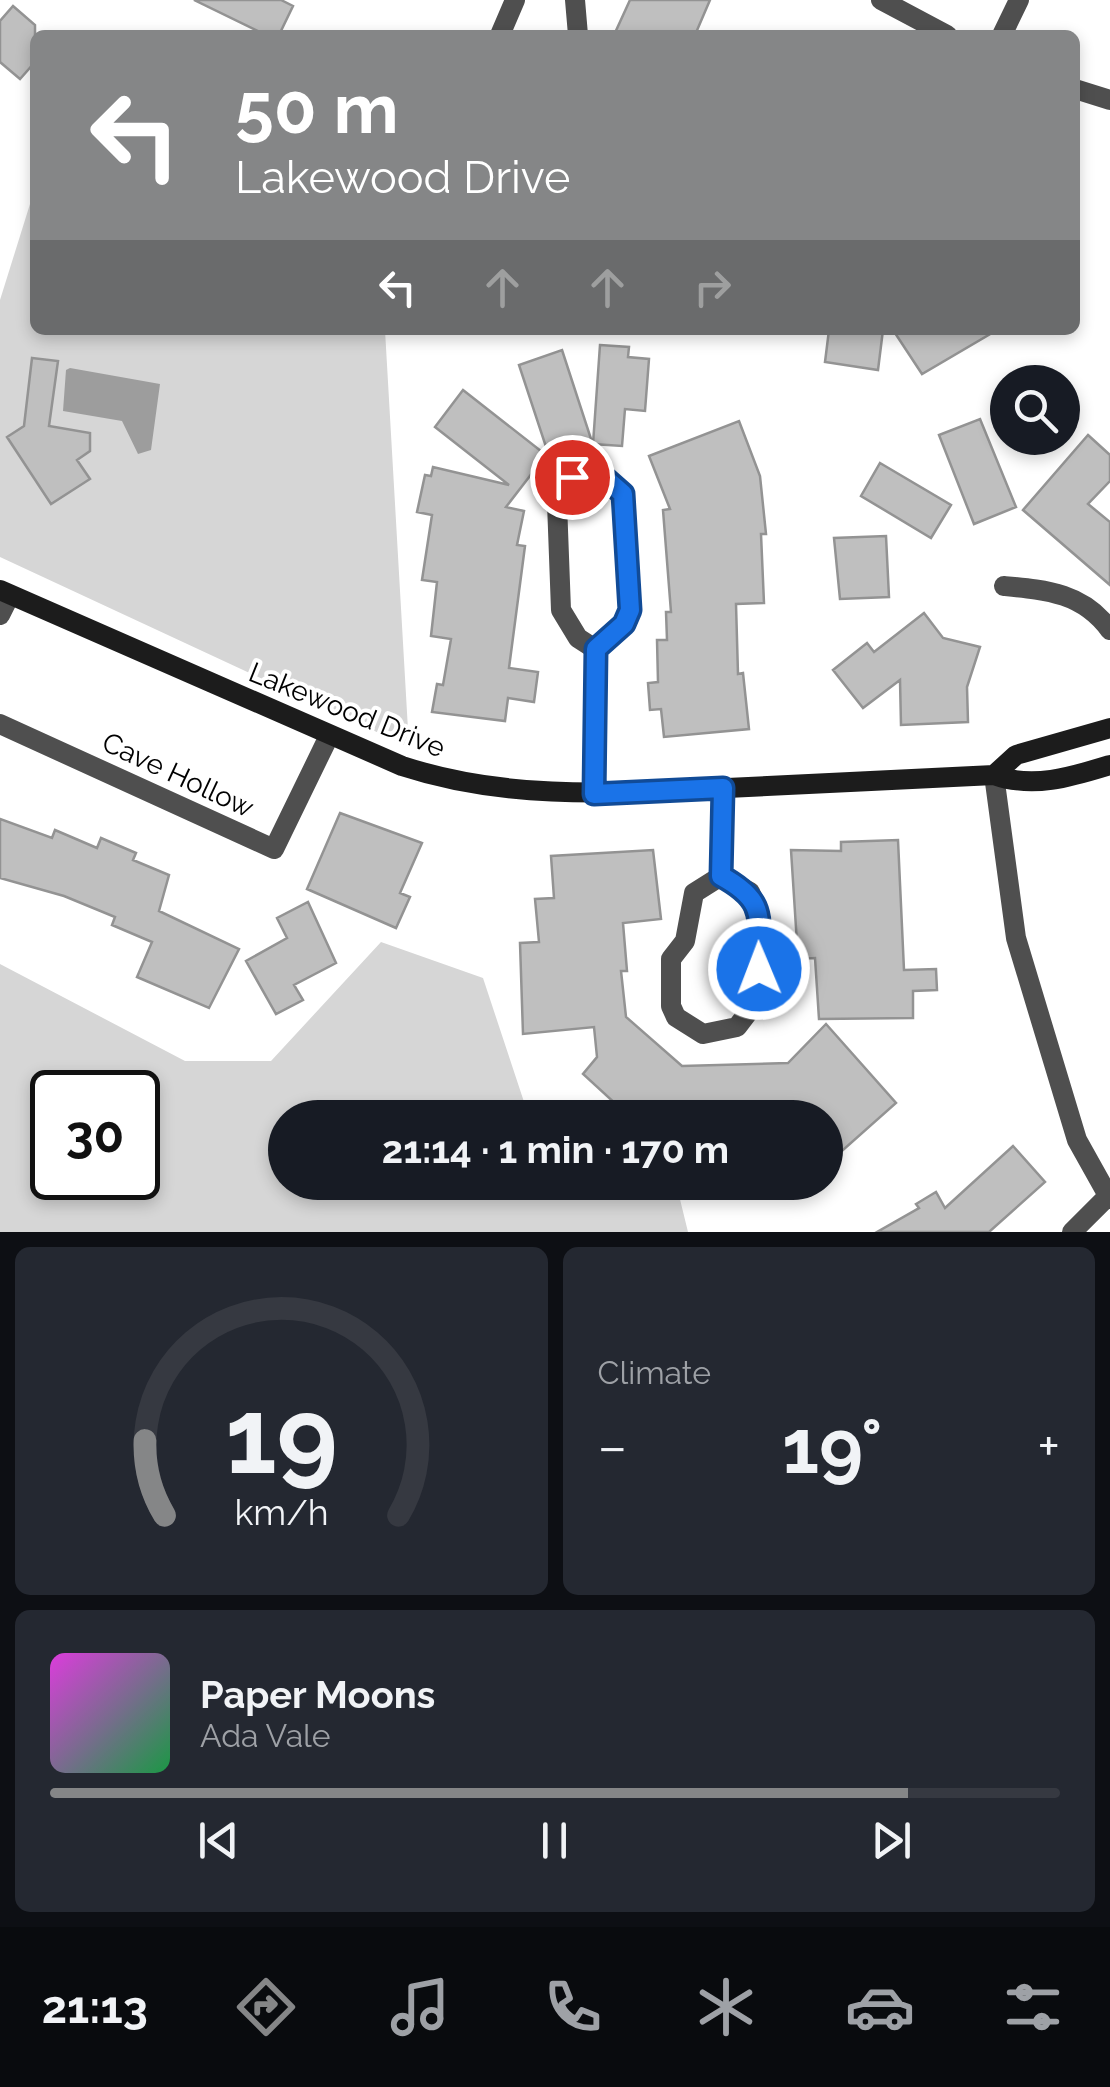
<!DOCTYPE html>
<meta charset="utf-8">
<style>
body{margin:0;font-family:Raleway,sans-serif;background:#242831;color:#f1f3f6;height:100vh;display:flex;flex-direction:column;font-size:38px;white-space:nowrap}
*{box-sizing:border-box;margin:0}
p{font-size:32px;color:#9ea1a6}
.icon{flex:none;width:55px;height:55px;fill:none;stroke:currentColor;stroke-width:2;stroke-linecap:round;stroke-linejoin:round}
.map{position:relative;height:1232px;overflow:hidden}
.panel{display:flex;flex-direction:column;gap:15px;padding:15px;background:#0d0f14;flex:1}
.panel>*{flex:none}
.guide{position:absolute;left:30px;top:30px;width:1050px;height:305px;border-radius:15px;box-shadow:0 5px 15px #0003;background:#858687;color:#fff;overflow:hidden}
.tools{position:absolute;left:990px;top:365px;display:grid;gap:20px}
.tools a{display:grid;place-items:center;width:90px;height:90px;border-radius:50%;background:#171b24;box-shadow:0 5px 15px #0003;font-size:50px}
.speed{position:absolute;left:30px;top:1070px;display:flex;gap:20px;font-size:50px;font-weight:700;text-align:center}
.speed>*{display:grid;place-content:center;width:130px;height:130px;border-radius:50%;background:#171b24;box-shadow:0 5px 15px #0003;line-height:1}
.speed .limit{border:5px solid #111;border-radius:15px;background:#fff;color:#111}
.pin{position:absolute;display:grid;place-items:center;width:85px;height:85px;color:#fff;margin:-42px;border:5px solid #fff;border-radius:50%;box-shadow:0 2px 10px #0007}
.me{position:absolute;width:110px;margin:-55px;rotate:359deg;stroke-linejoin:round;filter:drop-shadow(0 0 8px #0008)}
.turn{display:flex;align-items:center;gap:35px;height:210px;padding:0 40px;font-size:45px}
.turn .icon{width:130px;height:130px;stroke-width:2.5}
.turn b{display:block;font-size:70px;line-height:85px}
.lanes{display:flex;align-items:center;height:95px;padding:0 40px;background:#0003;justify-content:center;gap:50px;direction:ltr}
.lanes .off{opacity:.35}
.big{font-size:75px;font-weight:700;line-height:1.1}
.panel .widget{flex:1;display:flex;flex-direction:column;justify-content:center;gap:15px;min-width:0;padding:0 35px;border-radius:15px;background:#242831}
.panel .dial{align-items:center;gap:0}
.dial svg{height:260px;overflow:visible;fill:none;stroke:#363941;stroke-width:7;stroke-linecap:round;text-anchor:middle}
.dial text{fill:#f1f3f6;stroke:none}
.song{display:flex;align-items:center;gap:30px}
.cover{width:120px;height:120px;border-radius:15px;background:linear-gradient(135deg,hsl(300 70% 55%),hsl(140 70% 35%))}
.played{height:10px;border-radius:5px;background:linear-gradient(90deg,#858687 85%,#363941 85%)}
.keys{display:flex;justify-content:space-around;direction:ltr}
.heat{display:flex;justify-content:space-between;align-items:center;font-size:55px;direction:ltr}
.panel .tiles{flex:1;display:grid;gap:15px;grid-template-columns:1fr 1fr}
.widget:last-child{grid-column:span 2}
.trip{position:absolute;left:268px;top:1100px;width:575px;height:100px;border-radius:50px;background:#171b24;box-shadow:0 5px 15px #0003;font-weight:700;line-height:100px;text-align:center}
.menu{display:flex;height:160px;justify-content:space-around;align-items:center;background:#090b0e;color:#9ea1a6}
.menu .icon{width:70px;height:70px}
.menu .on{color:#858687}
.menu b{font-size:45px;color:#f1f3f6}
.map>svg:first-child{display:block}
.green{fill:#d6d6d6;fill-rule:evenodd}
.water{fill:#9d9d9d}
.building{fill:#bfbfbf;stroke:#939393;stroke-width:2.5}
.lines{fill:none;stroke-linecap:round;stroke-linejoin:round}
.street{stroke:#4f4f4f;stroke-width:20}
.secondary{stroke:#1c1c1c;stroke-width:20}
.route-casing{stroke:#114b97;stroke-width:25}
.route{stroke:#1a73e8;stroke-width:18}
.labels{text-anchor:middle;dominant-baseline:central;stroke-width:8;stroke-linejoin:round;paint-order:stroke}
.street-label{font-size:28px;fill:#000;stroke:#fff}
</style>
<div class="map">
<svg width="1110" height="1232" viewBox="0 0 1110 1232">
<rect width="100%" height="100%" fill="#fff"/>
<path class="green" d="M35 188V330H385L409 747 0 557V300Z
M381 942 483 978 529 1117 285 1118V1182H592L607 1196 641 1183H676L688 1232H0V964L185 1061H271ZM52 1092H138V1178H52Z"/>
<path class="water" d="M70 368 160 384 151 450 138 454 122 421 63 411 66 370Z"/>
<path class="building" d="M194 0H281L293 6 279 35H266Z
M630 0H710L695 35H614Z
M13 6 35 25V62L20 79 0 62V21Z
M829 330H883L878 370 825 362Z
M893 330H997L922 374Z
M600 345 629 347 628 357 649 359 645 411 625 409 622 446 593 444Z
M562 350 592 442 549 456 519 365Z
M32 358 58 361 49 426 90 433V451L77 460 90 479 51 504 7 437 24 426Z
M463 390 546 455 506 507 524 511 517 545 525 546 509 668 538 672 534 702 508 698 505 721 432 712 437 684 443 685 451 639 431 636 437 582 422 580 432 515 417 512 425 475 431 476 433 467 509 485 435 427Z
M980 419 1016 507 974 524 939 435Z
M739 421 760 476 766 534H761L764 603 736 604 738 674 743 673 749 729 664 737 661 709 650 710 648 683 658 682 657 640H667L666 612H671L663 510 670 509 649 456Z
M1088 435 1110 455V481L1088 504 1110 522V585L1023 510Z
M880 463 951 505 931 538 861 496Z
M886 536 889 597 840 599 834 538Z
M924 613 943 638 980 647 967 687 968 722 901 725 900 680 863 708 833 670 867 643 874 652Z
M340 813 422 843 400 893 410 897 396 928 307 889Z
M0 819 52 838 55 830 97 848 101 838 136 853 133 860 169 875 159 911 239 949 209 1008 137 977 152 942 112 925 115 917 64 896 0 878Z
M898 840 904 970 936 969 937 990 913 991V1018L819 1019 815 958 798 959 791 850 841 851V842Z
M653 850 661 919 623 923 627 971H621L626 1017 682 1066 788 1063 826 1024 896 1103 825 1166V1118H631L583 1074 597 1057 594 1027 523 1034 520 943 539 942 535 899 554 898 551 856Z
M308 902 336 963 294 985 303 1000 276 1014 246 961 287 938 277 918Z
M1013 1146 1045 1182 989 1232H877L919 1208 916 1204 936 1192 945 1208Z"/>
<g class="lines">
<path class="street" d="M575 0 578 35
M881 0 947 35
M500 35 515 0
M1002 35 1019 0
M1075 89 1110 100
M1004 586C1047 590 1083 593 1110 630
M0 615 10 595
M0 724 274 849 329 736
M994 775 1016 938 1077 1140 1110 1199
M595 794V649L624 624 630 610 623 494C608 475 596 468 572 477L557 503 561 610 578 638 595 649
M721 876 750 892 758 910 759 998 737 1027 703 1034 676 1017 671 1006V959L685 941 694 893Z
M721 876 723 788
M1072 1232 1107 1197"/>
<path class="secondary" d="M0 590 402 766C509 801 616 793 727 788 816 784 905 779 994 775 1033 789 1071 777 1110 765
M994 775 1016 755 1110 728"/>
</g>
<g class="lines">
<defs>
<path id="route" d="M572 477 598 472 623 494 630 610 624 624 596 649 594 794 723 788 721 876C769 902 758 919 759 969"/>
</defs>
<use href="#route" class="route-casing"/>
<use href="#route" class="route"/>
</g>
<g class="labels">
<g class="street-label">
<text transform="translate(347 710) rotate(22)">Lakewood Drive</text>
<text transform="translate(178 775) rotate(25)">Cave Hollow</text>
</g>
</g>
</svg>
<div class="tools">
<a><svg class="icon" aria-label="search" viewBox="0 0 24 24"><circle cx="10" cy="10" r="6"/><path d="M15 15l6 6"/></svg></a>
</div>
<div class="speed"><div class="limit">30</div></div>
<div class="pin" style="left:572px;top:477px;background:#d93025"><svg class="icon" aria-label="arrive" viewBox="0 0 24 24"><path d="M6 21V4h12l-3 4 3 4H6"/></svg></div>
<svg class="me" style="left:759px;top:969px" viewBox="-20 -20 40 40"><circle r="17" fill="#1a73e8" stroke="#fff" stroke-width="3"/><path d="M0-11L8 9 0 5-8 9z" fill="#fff"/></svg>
<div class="trip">21:14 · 1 min · 170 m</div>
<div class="guide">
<div class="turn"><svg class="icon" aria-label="left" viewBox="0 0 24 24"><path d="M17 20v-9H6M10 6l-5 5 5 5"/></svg><div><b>50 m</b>Lakewood Drive</div></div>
<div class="lanes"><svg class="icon" aria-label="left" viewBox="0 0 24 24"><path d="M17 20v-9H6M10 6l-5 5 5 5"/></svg><svg class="icon off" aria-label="ahead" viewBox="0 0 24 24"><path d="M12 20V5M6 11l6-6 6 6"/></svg><svg class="icon off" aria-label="ahead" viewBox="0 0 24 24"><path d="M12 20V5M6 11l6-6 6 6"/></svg><svg class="icon off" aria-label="right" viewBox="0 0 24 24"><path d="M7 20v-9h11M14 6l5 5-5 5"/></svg></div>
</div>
</div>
<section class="panel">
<div class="tiles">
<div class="widget dial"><svg viewBox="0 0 100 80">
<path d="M14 69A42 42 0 1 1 86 69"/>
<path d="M14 69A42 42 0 0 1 8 46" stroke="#858687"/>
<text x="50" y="56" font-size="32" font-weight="700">19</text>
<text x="50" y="72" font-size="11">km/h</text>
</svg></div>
<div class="widget"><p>Climate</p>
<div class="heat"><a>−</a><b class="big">19°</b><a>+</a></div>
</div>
<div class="widget">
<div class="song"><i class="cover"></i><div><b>Paper Moons</b><p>Ada Vale</p></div></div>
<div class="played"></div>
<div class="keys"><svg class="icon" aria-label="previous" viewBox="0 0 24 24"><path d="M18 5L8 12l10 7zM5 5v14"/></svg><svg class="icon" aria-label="pause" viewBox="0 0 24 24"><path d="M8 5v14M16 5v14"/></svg><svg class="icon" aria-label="next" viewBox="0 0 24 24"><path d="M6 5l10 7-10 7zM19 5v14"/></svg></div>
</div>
</div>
</section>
<nav class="menu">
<b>21:13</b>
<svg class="icon on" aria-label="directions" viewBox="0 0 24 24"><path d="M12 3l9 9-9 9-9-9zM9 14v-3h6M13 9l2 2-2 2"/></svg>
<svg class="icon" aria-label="music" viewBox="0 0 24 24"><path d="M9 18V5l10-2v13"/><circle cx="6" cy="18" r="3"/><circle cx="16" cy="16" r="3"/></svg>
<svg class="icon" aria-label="phone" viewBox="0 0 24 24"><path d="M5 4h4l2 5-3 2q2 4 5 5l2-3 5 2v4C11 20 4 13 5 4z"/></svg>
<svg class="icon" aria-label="climate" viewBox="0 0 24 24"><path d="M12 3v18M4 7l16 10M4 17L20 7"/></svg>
<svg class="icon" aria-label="car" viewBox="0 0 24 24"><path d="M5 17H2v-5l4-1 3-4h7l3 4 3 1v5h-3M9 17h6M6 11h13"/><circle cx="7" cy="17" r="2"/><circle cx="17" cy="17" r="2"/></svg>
<svg class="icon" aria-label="filters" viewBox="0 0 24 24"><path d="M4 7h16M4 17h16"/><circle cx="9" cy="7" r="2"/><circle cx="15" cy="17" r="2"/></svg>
</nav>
